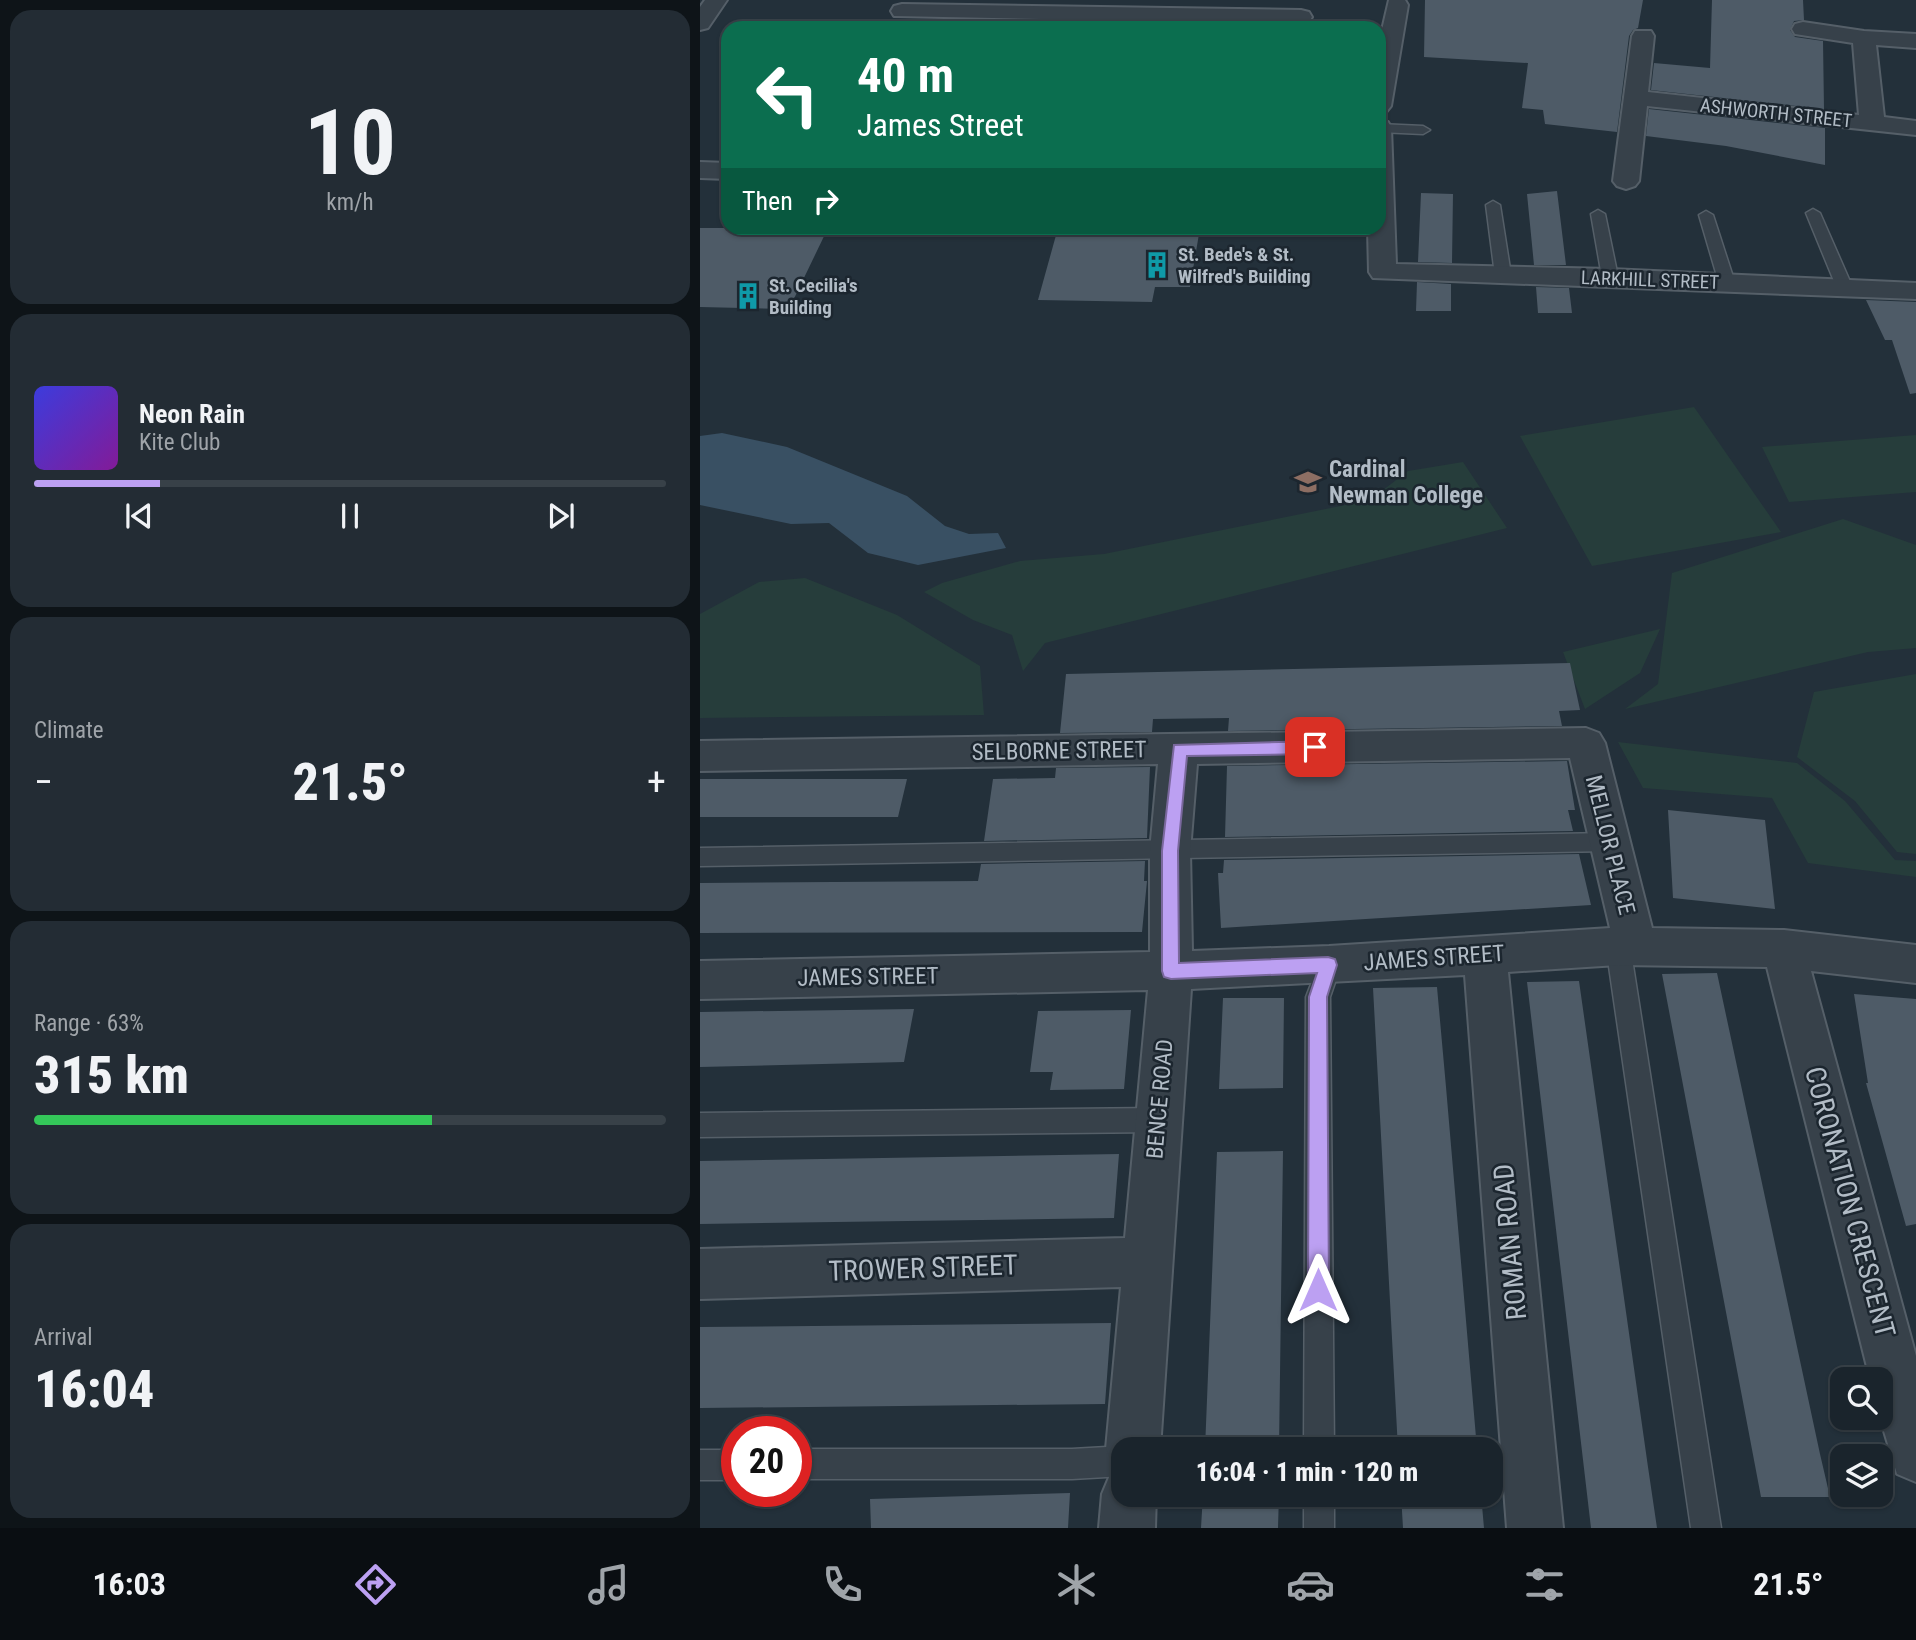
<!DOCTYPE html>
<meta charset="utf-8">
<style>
body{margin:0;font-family:"Roboto Condensed",sans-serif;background:#232c34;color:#f1f3f6;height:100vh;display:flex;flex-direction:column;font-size:26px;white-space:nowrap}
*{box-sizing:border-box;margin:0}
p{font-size:23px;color:#9fa4a9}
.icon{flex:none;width:38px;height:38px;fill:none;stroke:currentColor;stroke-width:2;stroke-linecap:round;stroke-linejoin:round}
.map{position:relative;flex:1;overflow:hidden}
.panel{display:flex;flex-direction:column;gap:10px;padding:10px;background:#0e1418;width:700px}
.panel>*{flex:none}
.guide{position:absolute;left:21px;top:21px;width:665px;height:214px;border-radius:21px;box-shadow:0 2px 5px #0004,0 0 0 2px #384148;background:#0b6e4f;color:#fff;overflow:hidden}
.tools{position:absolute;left:1130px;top:1367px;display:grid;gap:14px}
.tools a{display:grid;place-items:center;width:63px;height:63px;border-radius:14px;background:#1a242c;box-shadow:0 2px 5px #0004,0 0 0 2px #384148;font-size:35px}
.speed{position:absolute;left:21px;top:1416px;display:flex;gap:14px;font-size:35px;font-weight:700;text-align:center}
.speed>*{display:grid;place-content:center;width:91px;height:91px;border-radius:50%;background:#1a242c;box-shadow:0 2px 5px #0004,0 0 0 2px #384148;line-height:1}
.speed .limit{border:10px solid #d22;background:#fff;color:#111}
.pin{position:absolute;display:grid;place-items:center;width:60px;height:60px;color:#fff;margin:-30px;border-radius:14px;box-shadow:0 4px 10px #0006}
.me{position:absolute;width:77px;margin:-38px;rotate:0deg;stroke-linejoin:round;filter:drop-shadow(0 0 5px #0008)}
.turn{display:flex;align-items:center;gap:24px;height:147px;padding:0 21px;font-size:32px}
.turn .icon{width:91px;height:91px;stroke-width:2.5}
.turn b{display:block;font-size:49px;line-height:60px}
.then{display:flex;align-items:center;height:66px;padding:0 21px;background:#0003;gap:14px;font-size:26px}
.big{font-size:52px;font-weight:800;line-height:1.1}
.panel .card{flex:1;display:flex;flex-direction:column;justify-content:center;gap:10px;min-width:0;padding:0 24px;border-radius:21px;background:#232c34}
.panel .dial{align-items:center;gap:0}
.dial b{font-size:91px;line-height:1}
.song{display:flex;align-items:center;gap:21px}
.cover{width:84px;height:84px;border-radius:10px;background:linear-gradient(135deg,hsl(240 70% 55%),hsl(290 70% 35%))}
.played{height:7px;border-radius:4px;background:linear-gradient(90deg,#bca0f2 20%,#384148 20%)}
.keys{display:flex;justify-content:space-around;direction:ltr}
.heat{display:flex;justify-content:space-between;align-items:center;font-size:38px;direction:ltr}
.charge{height:10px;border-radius:5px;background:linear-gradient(90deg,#34c759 63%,#384148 0)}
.trip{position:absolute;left:411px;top:1437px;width:392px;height:70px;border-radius:21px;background:#1a242c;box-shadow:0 2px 5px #0004,0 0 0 2px #384148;font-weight:800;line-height:70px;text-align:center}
.tabs{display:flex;height:112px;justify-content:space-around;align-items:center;background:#0a0e12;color:#9fa4a9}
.tabs .icon{width:49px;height:49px}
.tabs .current{color:#bca0f2}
.tabs b{font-size:32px;color:#f1f3f6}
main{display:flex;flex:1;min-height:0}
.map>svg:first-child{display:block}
.green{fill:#263d3b}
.water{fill:#395063}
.building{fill:#4e5b67}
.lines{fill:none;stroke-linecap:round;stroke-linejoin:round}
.lane-casing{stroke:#555f68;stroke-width:3}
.street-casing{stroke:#555f68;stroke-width:4}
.lane{fill:#37414a;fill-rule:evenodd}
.street{fill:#37414a;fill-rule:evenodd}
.route{fill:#bca0f2;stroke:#7a689d;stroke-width:2}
.labels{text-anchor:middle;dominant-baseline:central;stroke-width:5;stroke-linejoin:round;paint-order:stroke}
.far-street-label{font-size:19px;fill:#b2bcc6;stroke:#1c262f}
.far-poi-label{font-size:19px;font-weight:bold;fill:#b2bcc6;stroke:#1c262f;text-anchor:start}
.poi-label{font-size:23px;font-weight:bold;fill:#b2bcc6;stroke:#1c262f;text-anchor:start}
.street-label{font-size:23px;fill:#b2bcc6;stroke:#1c262f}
.near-street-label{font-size:28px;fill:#b2bcc6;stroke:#1c262f}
</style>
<main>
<section class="panel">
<div class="card dial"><b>10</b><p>km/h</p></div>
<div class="card">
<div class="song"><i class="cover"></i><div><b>Neon Rain</b><p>Kite Club</p></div></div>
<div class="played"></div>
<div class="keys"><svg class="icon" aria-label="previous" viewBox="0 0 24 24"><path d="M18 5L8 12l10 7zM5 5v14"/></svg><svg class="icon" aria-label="pause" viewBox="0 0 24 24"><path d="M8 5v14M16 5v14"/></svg><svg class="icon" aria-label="next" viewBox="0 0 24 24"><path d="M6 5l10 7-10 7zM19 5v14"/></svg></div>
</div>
<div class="card"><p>Climate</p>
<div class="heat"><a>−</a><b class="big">21.5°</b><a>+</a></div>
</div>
<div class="card"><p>Range · 63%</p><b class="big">315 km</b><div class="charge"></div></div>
<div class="card"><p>Arrival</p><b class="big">16:04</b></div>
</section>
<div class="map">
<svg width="1216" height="1528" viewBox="0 0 1216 1528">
<rect width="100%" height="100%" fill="#23303a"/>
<path class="green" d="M994 407 1081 532 892 566 820 436Z
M1216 435V492L1089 502 1062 447Z
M763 462 807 528 345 643 323 671 312 635 273 620 224 592 242 583 320 561 404 554 670 500 708 471Z
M1143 519 1216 545V648L1168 652 925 709 958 684 972 573Z
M105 578 197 615 280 666 284 715 0 718V614L59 582Z
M960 629 940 673 885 709 863 652Z
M1216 674V854L1197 852 1155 801 1097 757 1114 692Z
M918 742 1097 763 1145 801 1195 860 1216 861V877L1108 863 1072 798 943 788Z"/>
<path class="water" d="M22 433 87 447 207 496 245 526 269 534 298 533 306 548 218 565 168 553 129 523 91 524 0 505V436Z"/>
<path class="building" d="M725 0H943L938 28 933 30 929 36 917 132 845 124 843 110 822 108 828 63 724 57Z
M1012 0H1103L1104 20 1094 21 1090 30 1095 37 1123 41 1124 109 951 90 954 63 1010 68Z
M949 109 1125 128V165L1026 146 946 136Z
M857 191 866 265H834L827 194Z
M721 193 753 194 752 263 718 262Z
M0 228H128L89 309 0 307Z
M358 228H500L490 287H455L452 302 338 300Z
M717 282 751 284V311H716Z
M836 287 869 288 872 313H838Z
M1166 300 1216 302V393L1210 394 1192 340H1185Z
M870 663 880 710 859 711 862 726 528 731 529 718 453 719 452 732 360 733 366 674Z
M867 761 875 810H868L873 831 525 837 527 766Z
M450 767 447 838 284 841 293 779 355 778 356 768Z
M0 779H207L198 817H0Z
M968 810 1065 820 1075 909 973 898Z
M879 854 891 905 521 928 518 873H523L524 860Z
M445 861 444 881H447L442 932 0 933V883L278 881 281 864Z
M1017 973 1120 1454 1130 1497H1061L962 974Z
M879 981 948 1467 957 1528H891L827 982Z
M737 987 746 1087 777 1449H698L673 988Z
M1154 994 1216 999V1224L1206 1226 1166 1083H1168Z
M523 998H584L583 1088 519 1089Z
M214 1009 204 1062 0 1067V1012Z
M431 1010 424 1089 350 1090 353 1072H330L338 1011Z
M583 1151 579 1449H505L517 1152Z
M419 1154 414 1218 0 1224V1161Z
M411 1323 405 1404 0 1408V1327Z
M370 1493 368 1528H171L170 1499Z
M503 1494H579L578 1528H501Z
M701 1494H781L784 1528H703Z"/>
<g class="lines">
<defs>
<path id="lane" d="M679 124 723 126 730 130 723 134 679 132Z
M793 201 800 205 811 275 803 280 795 275 786 205Z
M1113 209 1120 213 1152 286 1149 289 1144 291 1136 286 1106 213Z
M898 210 905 214 918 277 910 282 902 277 891 214Z
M1006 211 1013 215 1035 283 1032 286 1027 288 1019 283 999 215Z
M556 228H620L621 231 614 235H563L558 234Z
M910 833 918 836 921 842 918 848 910 851 0 866V848Z
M918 936 926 939 930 946 1021 1528H991L906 946 910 939Z
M629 955 637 958 641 965 630 997 634 1449H604L606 997 621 958Z
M459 1108 468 1112 472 1120 468 1128 459 1132 0 1137V1113Z
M424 1446 431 1449H424V1476L372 1479H96V1449H372Z
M0 1450H37V1480H0Z
M604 1494H634V1528H604Z"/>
<path id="street" d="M5 0H27L8 28 0 30V7Z
M689 0H705L708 5 691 106 687 111 679 113V43Z
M202 4 601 10 609 12 612 17 609 22 601 24 194 16 191 11 194 6Z
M1103 22 1164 31 1216 34V48L1176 45 1184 117 1216 121V135L947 106 939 181 935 186 926 189 917 186 913 181 932 36 935 31H951L954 36 948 92 1159 115 1153 43 1095 34 1092 29 1095 24Z
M679 120 688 122 691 127 696 264 910 269 1216 283V299L673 278 669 272 668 228H679Z
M0 162 28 163V179L0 178Z
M886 728 899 733 905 743 952 928 1084 930 1216 945V983L1111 971 1216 1356V1482L1197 1474 1180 1418 1181 1379H1170L1067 967 918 965 808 972 863 1528H807L765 975 491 989 460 1449H424V1494H456L455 1528H399L402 1494 410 1475 420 1470 414 1468 406 1449 421 1287 0 1299V1249L425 1238 448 990 0 999V961L450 952V851L458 764 0 771V741ZM870 758 910 928 629 946 492 951 490 851 497 764Z"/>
</defs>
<use href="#lane" class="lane-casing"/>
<use href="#street" class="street-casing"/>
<use href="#lane" class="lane"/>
<use href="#street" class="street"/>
</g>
<path class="route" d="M615 741 623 747 615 754 487 756 478 851 479 963 628 957 635 959 637 965 627 997 629 1290 626 1297 618 1300 611 1297 608 1290 609 997 617 973 471 979 464 977 462 971V851L474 745Z"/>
<defs>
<symbol id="building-bare" viewBox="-9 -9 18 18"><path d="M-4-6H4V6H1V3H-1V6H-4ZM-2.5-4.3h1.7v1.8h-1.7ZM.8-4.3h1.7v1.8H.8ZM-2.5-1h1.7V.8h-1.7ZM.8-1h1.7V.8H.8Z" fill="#0f9aa8" stroke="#1c262f" stroke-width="2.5" paint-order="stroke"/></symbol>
<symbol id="university-bare" viewBox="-9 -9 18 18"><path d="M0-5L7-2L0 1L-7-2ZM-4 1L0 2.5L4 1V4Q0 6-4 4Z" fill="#8d6e63" stroke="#1c262f" stroke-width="2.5" paint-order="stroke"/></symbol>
</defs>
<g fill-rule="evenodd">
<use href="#building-bare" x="438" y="246" width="38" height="38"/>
<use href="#building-bare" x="29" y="277" width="38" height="38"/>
<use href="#university-bare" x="589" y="463" width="38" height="38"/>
</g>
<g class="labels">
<g class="far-street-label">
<text transform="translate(1076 113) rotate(6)">ASHWORTH STREET</text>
<text transform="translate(950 280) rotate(2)">LARKHILL STREET</text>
</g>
<g class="far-poi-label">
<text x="478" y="254">St. Bede's &amp; St.<tspan x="478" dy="22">Wilfred's Building</tspan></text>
<text x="69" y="285">St. Cecilia's<tspan x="69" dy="22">Building</tspan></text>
</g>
<g class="poi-label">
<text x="629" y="469">Cardinal<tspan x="629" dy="26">Newman College</tspan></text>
</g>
<g class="street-label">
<text transform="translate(359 751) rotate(-1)">SELBORNE STREET</text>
<text transform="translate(910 845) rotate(76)">MELLOR PLACE</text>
<text transform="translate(734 958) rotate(-4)">JAMES STREET</text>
<text transform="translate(168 977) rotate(-1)">JAMES STREET</text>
<text transform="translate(460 1099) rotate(-85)">BENCE ROAD</text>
</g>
<g class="near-street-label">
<text transform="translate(1150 1202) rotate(75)">CORONATION CRESCENT</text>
<text transform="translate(810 1242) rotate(-95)">ROMAN ROAD</text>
<text transform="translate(223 1268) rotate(-2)">TROWER STREET</text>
</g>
</g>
</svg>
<div class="tools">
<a><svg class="icon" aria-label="search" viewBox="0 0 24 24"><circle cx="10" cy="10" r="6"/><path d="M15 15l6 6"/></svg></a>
<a><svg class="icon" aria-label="layers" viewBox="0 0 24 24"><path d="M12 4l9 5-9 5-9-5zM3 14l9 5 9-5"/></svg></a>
</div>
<div class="speed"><div class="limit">20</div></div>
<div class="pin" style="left:615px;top:747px;background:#d93025"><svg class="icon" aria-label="arrive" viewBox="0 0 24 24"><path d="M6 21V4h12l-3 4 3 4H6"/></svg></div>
<svg class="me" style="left:618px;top:1290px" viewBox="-20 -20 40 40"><path d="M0-17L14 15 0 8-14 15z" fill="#bca0f2" stroke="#fff" stroke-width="4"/></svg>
<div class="trip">16:04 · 1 min · 120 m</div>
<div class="guide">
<div class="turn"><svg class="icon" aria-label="left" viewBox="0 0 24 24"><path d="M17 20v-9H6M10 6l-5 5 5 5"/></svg><div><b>40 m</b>James Street</div></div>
<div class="then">Then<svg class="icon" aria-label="right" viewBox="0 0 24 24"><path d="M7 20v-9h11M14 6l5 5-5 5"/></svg></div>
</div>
</div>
</main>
<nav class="tabs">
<b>16:03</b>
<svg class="icon current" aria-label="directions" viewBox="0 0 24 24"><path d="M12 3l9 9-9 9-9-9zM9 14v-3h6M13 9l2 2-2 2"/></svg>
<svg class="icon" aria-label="music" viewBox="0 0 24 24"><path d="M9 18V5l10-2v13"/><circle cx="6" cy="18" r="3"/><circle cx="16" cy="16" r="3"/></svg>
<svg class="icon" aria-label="phone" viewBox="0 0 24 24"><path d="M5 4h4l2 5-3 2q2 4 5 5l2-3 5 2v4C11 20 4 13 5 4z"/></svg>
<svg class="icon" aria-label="climate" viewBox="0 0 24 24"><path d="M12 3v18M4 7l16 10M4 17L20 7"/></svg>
<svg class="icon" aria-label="car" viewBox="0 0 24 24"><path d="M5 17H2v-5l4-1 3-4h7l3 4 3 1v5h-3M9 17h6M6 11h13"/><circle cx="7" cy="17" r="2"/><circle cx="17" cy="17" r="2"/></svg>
<svg class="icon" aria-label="filters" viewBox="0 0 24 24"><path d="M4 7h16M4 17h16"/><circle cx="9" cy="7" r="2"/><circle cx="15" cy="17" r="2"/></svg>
<b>21.5°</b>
</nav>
